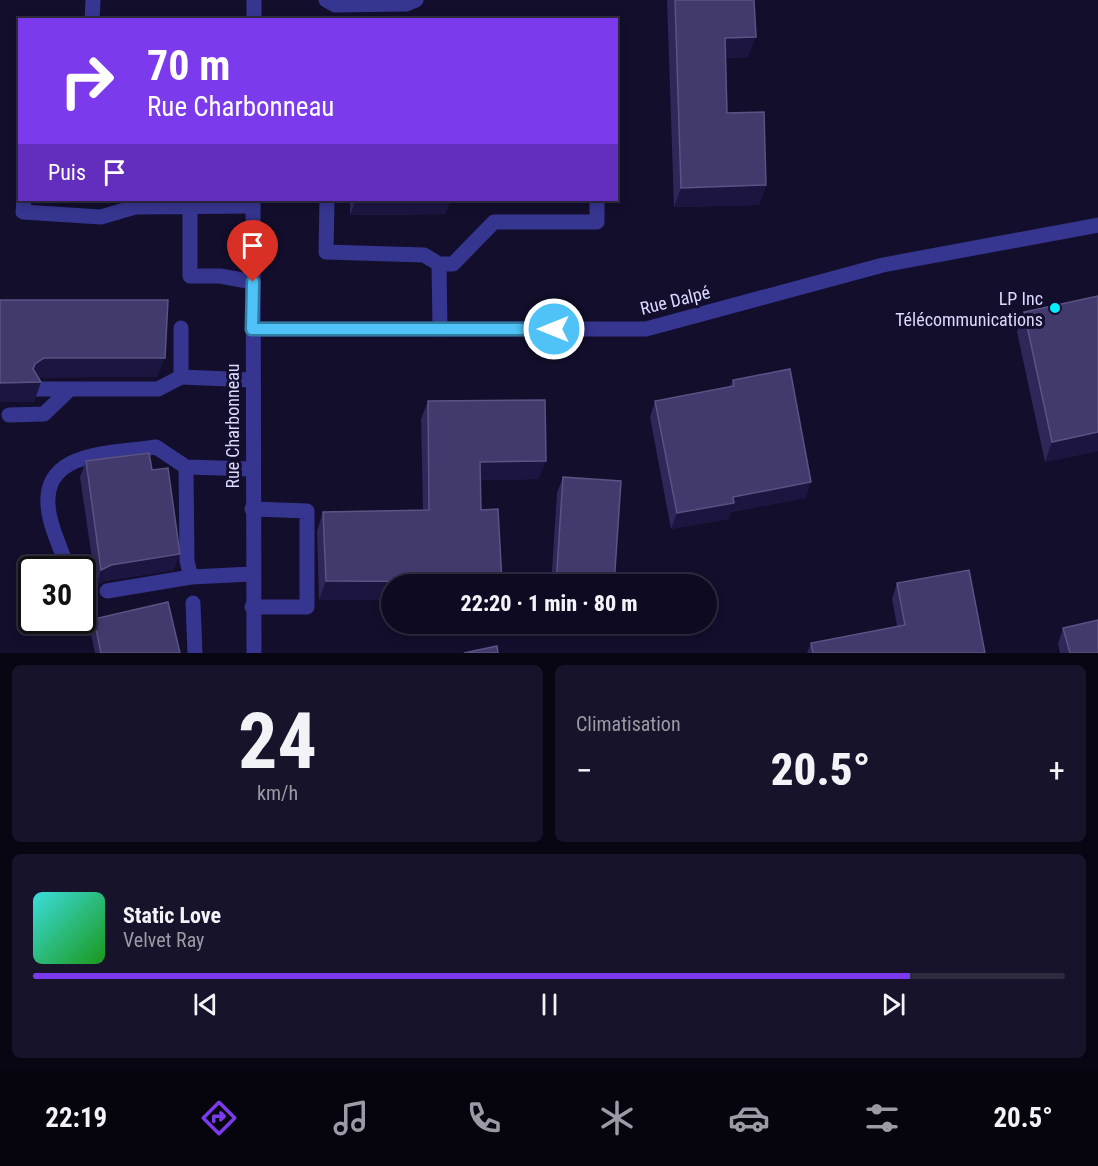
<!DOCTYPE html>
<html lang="fr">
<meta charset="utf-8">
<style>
body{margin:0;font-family:"Roboto Condensed",sans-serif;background:#17132a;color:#f1f3f6;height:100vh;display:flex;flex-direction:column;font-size:22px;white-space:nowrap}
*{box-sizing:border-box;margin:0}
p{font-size:20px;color:#9b9aa5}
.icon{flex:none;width:33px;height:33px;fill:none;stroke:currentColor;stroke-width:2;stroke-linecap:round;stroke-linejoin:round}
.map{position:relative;height:653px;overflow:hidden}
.sheet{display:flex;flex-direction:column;gap:12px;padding:12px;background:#080612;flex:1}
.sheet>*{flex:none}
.banner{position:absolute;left:18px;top:18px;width:600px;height:183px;border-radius:0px;box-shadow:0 3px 9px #0003,0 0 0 2px #2e2b3f;background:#7c3aed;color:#fff;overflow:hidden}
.speed{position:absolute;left:18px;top:556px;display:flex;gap:12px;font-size:30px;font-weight:700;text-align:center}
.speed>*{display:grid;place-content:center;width:78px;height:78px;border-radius:50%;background:#0e0a21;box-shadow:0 3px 9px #0003,0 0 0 2px #2e2b3f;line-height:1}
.speed .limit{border:3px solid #111;border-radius:9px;background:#fff;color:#111}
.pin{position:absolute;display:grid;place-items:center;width:51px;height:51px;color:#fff;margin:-62px -26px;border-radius:50% 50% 50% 0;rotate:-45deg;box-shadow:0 0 6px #0007}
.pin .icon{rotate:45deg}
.me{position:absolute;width:66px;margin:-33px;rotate:270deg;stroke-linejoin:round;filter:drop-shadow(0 0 4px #0008)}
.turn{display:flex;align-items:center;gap:21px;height:126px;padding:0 30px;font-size:27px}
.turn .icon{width:78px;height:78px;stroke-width:2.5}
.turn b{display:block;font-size:42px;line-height:51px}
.then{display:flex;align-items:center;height:57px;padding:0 30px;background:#0003;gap:12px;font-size:22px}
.big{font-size:45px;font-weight:800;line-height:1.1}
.sheet .widget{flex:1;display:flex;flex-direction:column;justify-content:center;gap:9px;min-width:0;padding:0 21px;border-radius:9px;background:#17132a}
.sheet .dial{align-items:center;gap:0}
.dial b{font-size:78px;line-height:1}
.song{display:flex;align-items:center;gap:18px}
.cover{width:72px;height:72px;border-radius:9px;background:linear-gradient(135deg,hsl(180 70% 55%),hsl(120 70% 35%))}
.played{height:6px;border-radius:3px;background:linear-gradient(90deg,#7c3aed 85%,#2e2b3f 85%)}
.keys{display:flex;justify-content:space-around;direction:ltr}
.heat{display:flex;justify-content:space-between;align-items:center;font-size:33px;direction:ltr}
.sheet .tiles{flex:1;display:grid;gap:12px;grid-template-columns:1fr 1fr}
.widget:last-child{grid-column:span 2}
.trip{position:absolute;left:381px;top:574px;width:336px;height:60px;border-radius:30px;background:#0e0a21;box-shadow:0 3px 9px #0003,0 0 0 2px #2e2b3f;font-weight:800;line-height:60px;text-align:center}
.tabs{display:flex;height:96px;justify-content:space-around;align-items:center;background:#06040d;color:#9b9aa5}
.tabs .icon{width:42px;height:42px}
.tabs .selected{color:#7c3aed}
.tabs b{font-size:27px;color:#f1f3f6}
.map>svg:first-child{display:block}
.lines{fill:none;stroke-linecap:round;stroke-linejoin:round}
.service{stroke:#36358f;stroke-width:15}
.minor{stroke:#36358f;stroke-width:15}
.tertiary{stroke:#36358f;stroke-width:15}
.wall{fill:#2f265a}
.shaded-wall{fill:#1c1540}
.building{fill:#423a6c;stroke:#5a5383;stroke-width:1.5}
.route-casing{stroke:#337fa1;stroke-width:15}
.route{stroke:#4fc3f7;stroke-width:10}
.poi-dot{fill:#05eeff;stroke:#120e2c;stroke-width:2}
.labels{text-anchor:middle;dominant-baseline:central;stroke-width:6;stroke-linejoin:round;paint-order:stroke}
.poi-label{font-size:18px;fill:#dcd9ff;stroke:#120e2c;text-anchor:end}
.street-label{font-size:18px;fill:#dcd9ff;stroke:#120e2c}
</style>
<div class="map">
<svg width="1098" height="653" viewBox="0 0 1098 653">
<rect width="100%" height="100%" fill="#120e2c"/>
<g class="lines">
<path class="service" d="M326 0 335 5 406 4 416 0
M92 20 93 0
M24 200 23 212 101 217 135 207 253 206
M190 200V276H220L253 282
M327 200 326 252 424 255 439 264 440 329
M439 264H453L494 222H597V200
M181 328V377L252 380
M36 389H158L181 377
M9 415 44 414 70 389
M252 509 307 511V607H252
M68 570C63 553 54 536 50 518 34 449 111 454 156 447L186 467
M252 574 191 577 187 561 186 467 252 469
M107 591 191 577
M193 603 195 653"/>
<path class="minor" d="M252 329H646L883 265 1098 225"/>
<path class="tertiary" d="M254 20V0
M253 200 254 653"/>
</g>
<path class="wall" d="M667 0H754L748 57 726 58 727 113 766 185 759 205 674 207Z
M350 200H451L445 214 350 215Z
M1024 312 1098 451 1045 462 1017 332Z
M733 380 811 482 805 498 731 512 728 519 671 529 650 417 655 401 730 386Z
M428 401 539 479 480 480 481 510 502 582 501 585H392L319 600 317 531 323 512 423 511 421 419Z
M86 461 152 470 174 570 105 581 96 586 80 477Z
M563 477 614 585H551L557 493Z
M897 583 985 653H807L811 643 897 626 892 599Z
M94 619 180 653H95L90 630Z
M1063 628 1098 653H1060L1058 644Z"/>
<path class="shaded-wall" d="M756 37 748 57 718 58 725 38Z
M766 185 759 205 674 207 681 188Z
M356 200H451L445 214 350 215Z
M44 358H165L157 377 37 378 41 382 34 402H0V383Z
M1098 432V451L1045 462 1052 442Z
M546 461 539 479 474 480 480 462Z
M811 482 805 498 731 512 728 519 671 529 677 513 733 497Z
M180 554 174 570 105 581 96 586 101 570 111 565Z
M326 581 502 582 501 585H392V600H319Z"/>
<path class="building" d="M675 0H754L756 37 725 38 727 113 764 112 766 185 681 188Z
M1098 296V432L1052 442 1024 312Z
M0 300H168L165 358H44L35 364 33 369 41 382 0 383Z
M790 369 811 482 733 497 734 503 677 513 655 401 734 386 733 380Z
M545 400 546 461 480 462 481 510 498 509 502 582 326 581 323 512 429 510 428 401Z
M149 453 152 470 168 468 180 554 111 565 101 570 86 461Z
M563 477 621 481 614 585H556Z
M969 570 985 653H813L811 643 905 625 897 583Z
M168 602 180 653H101L94 619Z
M1098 620V653H1070L1063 628Z
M497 646 498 653H464Z"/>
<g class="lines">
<defs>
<path id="route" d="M253 282 252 329H554"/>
</defs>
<use href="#route" class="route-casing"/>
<use href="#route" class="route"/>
</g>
<circle class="poi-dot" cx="1055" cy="308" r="6"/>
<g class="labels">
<g class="poi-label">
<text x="1043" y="298">LP Inc<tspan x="1043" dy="21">Télécommunications</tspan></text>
</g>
<g class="street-label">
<text transform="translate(675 300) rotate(-14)">Rue Dalpé</text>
<text transform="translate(232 426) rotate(-90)">Rue Charbonneau</text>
</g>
</g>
</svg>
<div class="speed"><div class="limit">30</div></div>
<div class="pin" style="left:253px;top:282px;background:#d93025"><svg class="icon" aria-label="arrive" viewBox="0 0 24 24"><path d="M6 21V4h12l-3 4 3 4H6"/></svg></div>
<svg class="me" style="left:554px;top:329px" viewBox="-20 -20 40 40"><circle r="17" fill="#4fc3f7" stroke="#fff" stroke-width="3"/><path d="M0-11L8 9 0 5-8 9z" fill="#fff"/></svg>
<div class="trip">22:20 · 1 min · 80 m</div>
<div class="banner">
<div class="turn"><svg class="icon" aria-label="right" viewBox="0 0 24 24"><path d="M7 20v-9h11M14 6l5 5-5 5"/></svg><div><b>70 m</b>Rue Charbonneau</div></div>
<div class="then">Puis<svg class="icon" aria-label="arrive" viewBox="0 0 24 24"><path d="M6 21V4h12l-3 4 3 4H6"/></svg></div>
</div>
</div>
<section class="sheet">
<div class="tiles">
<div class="widget dial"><b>24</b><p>km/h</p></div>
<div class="widget"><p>Climatisation</p>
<div class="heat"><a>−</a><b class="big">20.5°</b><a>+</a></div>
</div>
<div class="widget">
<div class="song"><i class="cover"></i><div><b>Static Love</b><p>Velvet Ray</p></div></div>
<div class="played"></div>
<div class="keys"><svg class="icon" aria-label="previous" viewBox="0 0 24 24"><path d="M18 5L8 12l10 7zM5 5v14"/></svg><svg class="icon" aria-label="pause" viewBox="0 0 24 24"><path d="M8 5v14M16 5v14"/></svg><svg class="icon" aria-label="next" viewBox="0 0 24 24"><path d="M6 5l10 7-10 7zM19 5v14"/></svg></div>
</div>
</div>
</section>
<nav class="tabs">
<b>22:19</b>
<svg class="icon selected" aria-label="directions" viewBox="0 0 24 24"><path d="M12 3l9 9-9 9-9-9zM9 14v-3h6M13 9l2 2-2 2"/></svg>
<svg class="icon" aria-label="music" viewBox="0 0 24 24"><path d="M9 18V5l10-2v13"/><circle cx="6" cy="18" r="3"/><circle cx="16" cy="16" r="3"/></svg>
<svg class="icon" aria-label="phone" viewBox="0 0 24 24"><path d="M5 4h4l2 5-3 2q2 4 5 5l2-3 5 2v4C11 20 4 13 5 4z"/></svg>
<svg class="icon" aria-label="climate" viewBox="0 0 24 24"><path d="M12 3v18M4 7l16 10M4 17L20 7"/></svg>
<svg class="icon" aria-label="car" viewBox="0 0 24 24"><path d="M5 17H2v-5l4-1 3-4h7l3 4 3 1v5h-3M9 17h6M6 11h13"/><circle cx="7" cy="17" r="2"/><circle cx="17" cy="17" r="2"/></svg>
<svg class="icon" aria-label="filters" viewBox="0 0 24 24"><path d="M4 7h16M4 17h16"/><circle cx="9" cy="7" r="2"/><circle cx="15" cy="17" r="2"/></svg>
<b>20.5°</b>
</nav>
